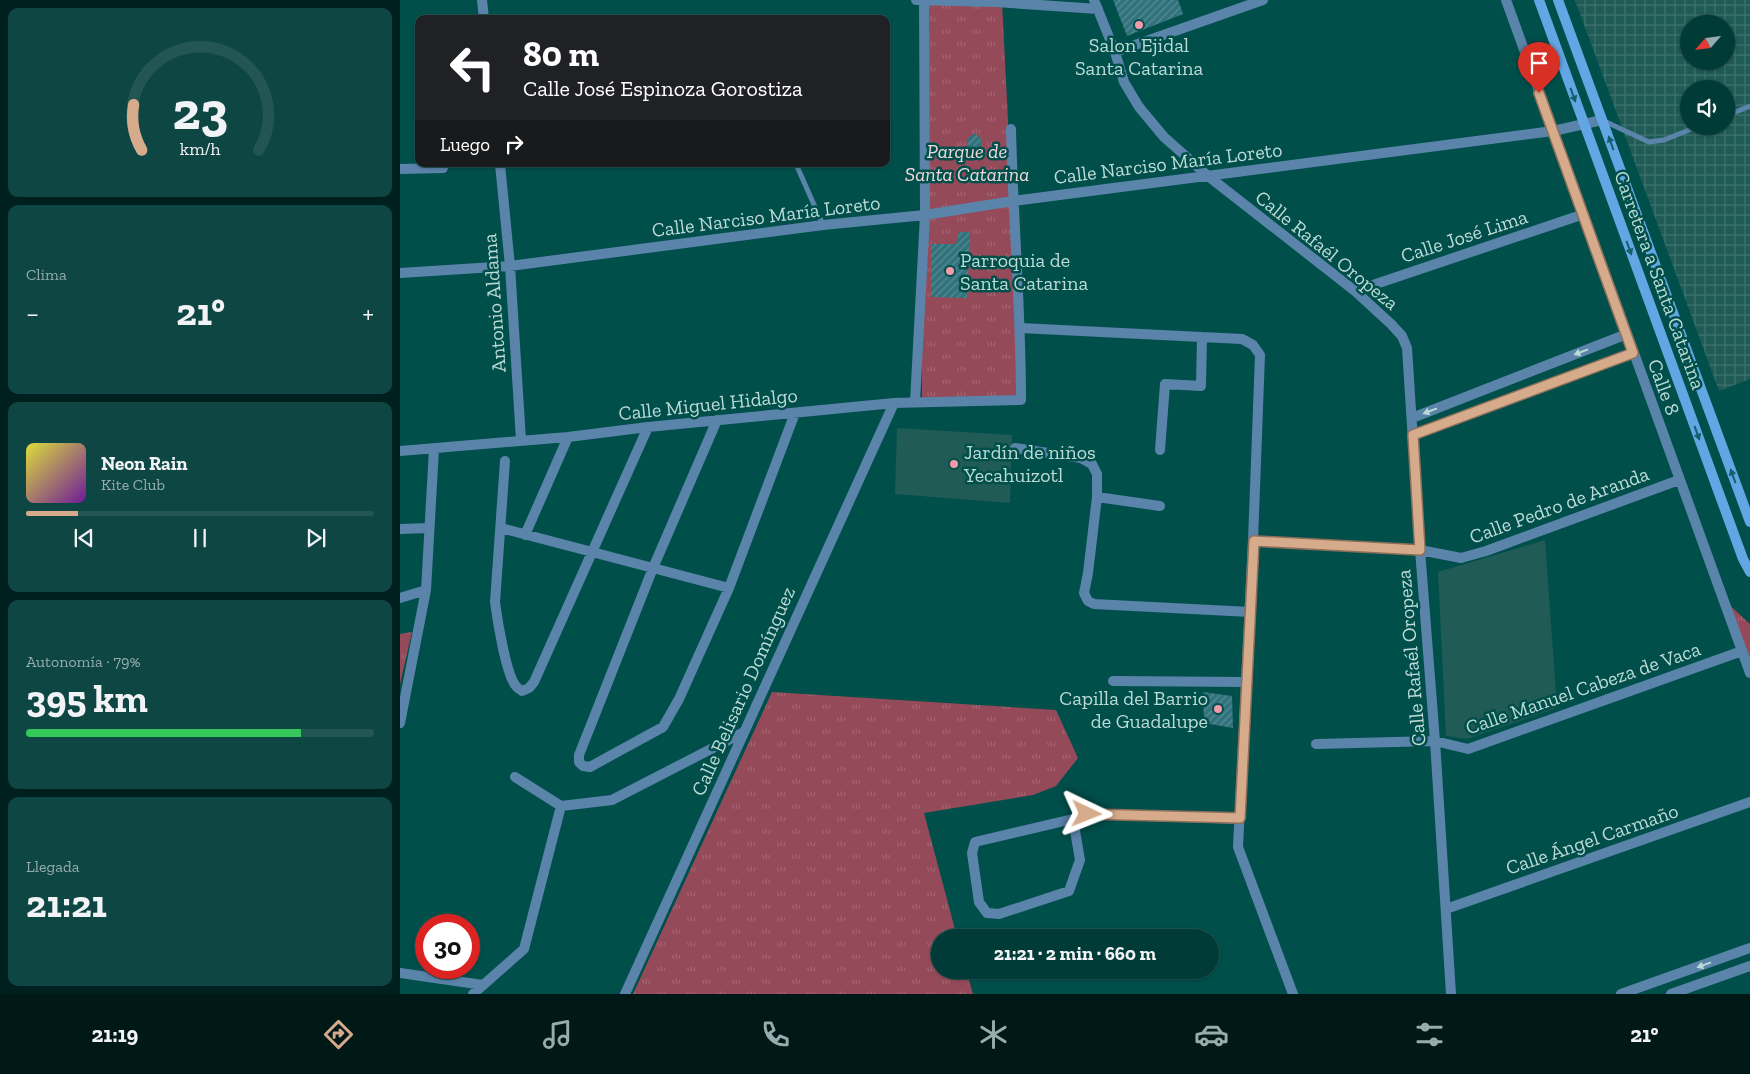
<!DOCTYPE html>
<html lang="es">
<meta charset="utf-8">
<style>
body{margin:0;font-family:"Zilla Slab",serif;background:#0e4643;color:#f1f3f6;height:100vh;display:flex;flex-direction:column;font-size:19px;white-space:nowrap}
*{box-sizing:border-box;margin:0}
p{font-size:16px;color:#95adae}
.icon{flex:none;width:28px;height:28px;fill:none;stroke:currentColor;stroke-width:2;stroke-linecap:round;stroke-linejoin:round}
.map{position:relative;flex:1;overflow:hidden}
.details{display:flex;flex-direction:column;gap:8px;padding:8px;background:#00201f;width:400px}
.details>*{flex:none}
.top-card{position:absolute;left:15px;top:15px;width:475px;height:152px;border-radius:10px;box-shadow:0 1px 4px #0004,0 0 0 1px #225553;background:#202124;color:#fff;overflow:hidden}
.needle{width:32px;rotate:242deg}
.buttons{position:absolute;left:1280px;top:15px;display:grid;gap:10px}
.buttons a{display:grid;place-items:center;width:55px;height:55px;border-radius:50%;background:#003b38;box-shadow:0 1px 4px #0004,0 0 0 1px #225553;font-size:25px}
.speed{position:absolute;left:15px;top:914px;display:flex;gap:10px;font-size:25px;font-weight:700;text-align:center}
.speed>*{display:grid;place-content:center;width:65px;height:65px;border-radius:50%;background:#003b38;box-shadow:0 1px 4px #0004,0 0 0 1px #225553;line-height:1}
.speed .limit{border:8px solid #d22;background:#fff;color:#111}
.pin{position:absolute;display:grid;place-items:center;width:42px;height:42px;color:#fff;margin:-51px -21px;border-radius:50% 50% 50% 0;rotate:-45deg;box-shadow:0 0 5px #0007}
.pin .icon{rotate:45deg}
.me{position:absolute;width:55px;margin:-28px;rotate:92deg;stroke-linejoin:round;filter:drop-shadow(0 0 4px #0008)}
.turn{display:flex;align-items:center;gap:18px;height:105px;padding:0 25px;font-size:22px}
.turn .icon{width:65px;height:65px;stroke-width:2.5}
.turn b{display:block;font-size:35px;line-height:42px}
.then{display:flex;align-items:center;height:48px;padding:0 25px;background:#0003;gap:10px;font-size:19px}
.big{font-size:38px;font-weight:700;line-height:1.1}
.details .card{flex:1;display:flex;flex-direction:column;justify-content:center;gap:8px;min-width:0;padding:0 18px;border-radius:10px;background:#0e4643}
.details .dial{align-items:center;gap:0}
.dial svg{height:130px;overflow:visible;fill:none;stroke:#225553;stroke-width:7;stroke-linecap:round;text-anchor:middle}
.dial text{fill:#f1f3f6;stroke:none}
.song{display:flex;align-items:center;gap:15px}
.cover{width:60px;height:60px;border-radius:8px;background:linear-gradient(135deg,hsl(60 70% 55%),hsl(280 70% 35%))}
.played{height:5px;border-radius:2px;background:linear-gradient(90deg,#d6ab8b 15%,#225553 15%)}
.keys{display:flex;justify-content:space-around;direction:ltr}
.heat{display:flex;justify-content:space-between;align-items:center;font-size:28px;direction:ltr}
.charge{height:8px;border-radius:4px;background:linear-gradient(90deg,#34c759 79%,#225553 0)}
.trip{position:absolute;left:531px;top:929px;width:288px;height:50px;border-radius:25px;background:#003b38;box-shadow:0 1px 4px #0004,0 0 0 1px #225553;font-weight:700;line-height:50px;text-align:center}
.tab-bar{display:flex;height:80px;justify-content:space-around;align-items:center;background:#001816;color:#95adae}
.tab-bar .icon{width:35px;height:35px}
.tab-bar .active{color:#d6ab8b}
.tab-bar b{font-size:22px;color:#f1f3f6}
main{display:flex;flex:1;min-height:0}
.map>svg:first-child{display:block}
.built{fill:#205b56}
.industrial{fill:url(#industrial-grid);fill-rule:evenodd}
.grass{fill:url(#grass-tufts)}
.building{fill:url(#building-hatch)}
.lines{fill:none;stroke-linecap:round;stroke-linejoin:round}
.service{stroke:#5b84ab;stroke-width:5}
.minor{stroke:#5b84ab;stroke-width:10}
.secondary{stroke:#63a6e4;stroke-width:10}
.oneway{fill:#14606a}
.oneway2{fill:#bcdbd7}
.route-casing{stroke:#8b6f5a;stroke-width:12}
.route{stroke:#d6ab8b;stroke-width:9}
.poi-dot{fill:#f39aaa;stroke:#004f4b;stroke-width:2}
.labels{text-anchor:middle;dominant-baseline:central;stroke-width:5;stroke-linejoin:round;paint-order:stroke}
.poi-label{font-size:20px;fill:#bcdbd7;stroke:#004f4b;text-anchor:start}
.park-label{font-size:20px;font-style:italic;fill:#f1d8dc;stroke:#004f4b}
.street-label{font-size:20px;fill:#bcdbd7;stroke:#004f4b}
</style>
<main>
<section class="details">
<div class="card dial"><svg viewBox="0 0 100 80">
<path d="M14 69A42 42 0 1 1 86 69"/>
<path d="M14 69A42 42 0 0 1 9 41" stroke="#d6ab8b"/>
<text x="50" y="56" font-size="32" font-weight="700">23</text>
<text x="50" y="72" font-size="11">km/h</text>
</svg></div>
<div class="card"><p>Clima</p>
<div class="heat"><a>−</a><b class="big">21°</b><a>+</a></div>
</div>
<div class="card">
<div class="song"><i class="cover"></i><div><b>Neon Rain</b><p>Kite Club</p></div></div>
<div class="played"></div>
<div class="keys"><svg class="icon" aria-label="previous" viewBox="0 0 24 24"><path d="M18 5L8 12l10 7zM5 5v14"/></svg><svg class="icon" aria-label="pause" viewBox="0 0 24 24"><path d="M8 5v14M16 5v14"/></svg><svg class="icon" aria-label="next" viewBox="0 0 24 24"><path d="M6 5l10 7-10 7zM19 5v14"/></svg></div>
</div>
<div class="card"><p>Autonomía · 79%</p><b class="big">395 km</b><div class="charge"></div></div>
<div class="card"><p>Llegada</p><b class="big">21:21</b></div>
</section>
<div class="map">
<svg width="1350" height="994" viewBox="0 0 1350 994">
<defs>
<pattern id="industrial-grid" width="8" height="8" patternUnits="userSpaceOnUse" patternTransform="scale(1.25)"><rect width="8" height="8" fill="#205b56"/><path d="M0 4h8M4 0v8" fill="none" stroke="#3e726e"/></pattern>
<pattern id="grass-tufts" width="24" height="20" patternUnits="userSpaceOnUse" patternTransform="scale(1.25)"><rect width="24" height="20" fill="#954a5a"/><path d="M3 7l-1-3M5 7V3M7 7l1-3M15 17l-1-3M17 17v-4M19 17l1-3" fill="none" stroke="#a26471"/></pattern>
<pattern id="building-hatch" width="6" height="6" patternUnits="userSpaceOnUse" patternTransform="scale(1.25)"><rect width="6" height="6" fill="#31727c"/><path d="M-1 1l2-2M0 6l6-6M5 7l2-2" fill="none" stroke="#568c94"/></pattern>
</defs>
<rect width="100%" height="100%" fill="#004f4b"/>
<path class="built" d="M497 428 612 435 610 503 495 494Z
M1145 540 1157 708 1067 739 1046 736 1038 572Z"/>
<path class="industrial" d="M1175 0H1350V379L1319 391ZM1289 24H1326V61H1289ZM1289 89H1326V126H1289Z"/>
<path class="grass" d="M528 0 602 2 612 200 524 212Z
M610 202 621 400 522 402V213Z
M1324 600 1350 624V673Z
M12 632 0 684V634Z
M372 692 656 710 678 758 656 786 633 795 524 813 557 937 540 938V970H566L573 994H233Z"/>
<path class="building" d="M713 0H778L783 14 727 36Z
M575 133 581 139V146L574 151 568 147 567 139Z
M559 232H570L567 298 531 297V244H556Z
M803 692 832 696 833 728 804 723Z"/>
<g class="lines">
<path class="service" d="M1326 116 1350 106
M1204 121 1249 142 1264 140 1299 126
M396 164 423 225"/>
<path class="minor" d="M82 0 84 19
M516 0 596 2 698 9
M694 0 715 52 724 82 739 107 764 137 808 176 955 291 991 324 1002 336 1007 348 1020 550 1035 741 1051 994
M1106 0 1350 673
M715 52 863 0
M100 164 110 266 121 440
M0 169 43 168
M0 273 110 266 423 225 525 215 613 201 1153 131 1202 120
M955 291 1184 214
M621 328 842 339 853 345 860 355 853 541 838 847 893 994
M515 402 525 215 524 0
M1012 418 1227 334
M317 420 253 568 179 755V762L183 766 190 767 263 727 279 699 329 588 395 413
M1013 435 1233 353
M615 448 681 458 692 464 697 474V497
M760 450 765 384 801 386 802 337
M0 451 168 437 248 427 494 403 621 400C621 309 613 219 611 129
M105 461 95 602C97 618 106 675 116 686 117 688 120 689 122 691L129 688 134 682 248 427
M760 506 697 497 688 573 684 593 688 601 694 604 850 612
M101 528 329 588
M0 529 29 528
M125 535 168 437
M853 541 1020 550 1061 558 1086 551 1279 480
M0 598 26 590
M713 681 846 682
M0 723 26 590 34 449
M916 744 1035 741 1068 749 1342 651
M115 777 161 806 212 800 344 732
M673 819 680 860 669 891 599 914 587 913 579 902 572 853 575 842 673 819 687 814 840 819
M1046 909 1350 802
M0 973 83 985
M73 994 124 949 161 806
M225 994 494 403
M1221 994 1350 948
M1271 994 1350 966"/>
<path class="secondary" d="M1139 0 1343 559 1350 572
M1158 0 1350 522"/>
</g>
<defs><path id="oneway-solid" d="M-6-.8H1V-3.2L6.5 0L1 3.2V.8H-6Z" transform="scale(1.25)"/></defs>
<g class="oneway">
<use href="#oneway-solid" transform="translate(1173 95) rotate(70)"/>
<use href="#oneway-solid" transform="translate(1211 143) rotate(-110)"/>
<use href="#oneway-solid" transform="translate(1229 248) rotate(70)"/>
<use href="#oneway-solid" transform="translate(1297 433) rotate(70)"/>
<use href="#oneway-solid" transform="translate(1333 476) rotate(-110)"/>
</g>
<g class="oneway2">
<use href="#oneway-solid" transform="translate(1181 352) rotate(159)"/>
<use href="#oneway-solid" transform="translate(1030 411) rotate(159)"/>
<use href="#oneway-solid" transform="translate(1304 965) rotate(160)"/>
</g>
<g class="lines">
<defs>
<path id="route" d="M687 814 840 818 854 541 1020 550 1013 435 1233 353 1139 93"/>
</defs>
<use href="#route" class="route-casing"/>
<use href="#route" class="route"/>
</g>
<g class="poi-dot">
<circle cx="739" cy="25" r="5"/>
<circle cx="550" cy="271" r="5"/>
<circle cx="554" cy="464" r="5"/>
<circle cx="818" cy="709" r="5"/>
</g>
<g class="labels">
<g class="poi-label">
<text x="739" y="45" text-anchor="middle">Salon Ejidal<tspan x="739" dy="23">Santa Catarina</tspan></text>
<text x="560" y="260">Parroquia de<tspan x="560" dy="23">Santa Catarina</tspan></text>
<text x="564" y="452">Jardín de niños<tspan x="564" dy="23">Yecahuizotl</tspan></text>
<text x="808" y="698" text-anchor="end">Capilla del Barrio<tspan x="808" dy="23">de Guadalupe</tspan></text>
</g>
<g class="park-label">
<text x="567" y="151">Parque de<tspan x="567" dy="23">Santa Catarina</tspan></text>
</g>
<g class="street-label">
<text transform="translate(768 163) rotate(-7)">Calle Narciso María Loreto</text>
<text transform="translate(366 216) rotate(-7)">Calle Narciso María Loreto</text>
<text transform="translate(1064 236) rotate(-18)">Calle José Lima</text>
<text transform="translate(927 250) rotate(39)">Calle Rafaél Oropeza</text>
<text transform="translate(1260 280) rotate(70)">Carretera a Santa Catarina</text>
<text transform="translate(94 303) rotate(-94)">Antonio Aldama</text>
<text transform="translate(1264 387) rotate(70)">Calle 8</text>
<text transform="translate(308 404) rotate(-6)">Calle Miguel Hidalgo</text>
<text transform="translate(1159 505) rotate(-20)">Calle Pedro de Aranda</text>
<text transform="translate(1011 658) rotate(-95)">Calle Rafaél Oropeza</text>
<text transform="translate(1183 688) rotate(-19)">Calle Manuel Cabeza de Vaca</text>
<text transform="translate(343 691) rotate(-66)">Calle Belisario Domínguez</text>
<text transform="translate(1192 839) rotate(-19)">Calle Ángel Carmaño</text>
</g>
</g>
</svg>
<div class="buttons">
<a><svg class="needle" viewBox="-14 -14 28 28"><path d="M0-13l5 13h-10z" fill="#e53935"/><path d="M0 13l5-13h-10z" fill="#95adae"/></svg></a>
<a><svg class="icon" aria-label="sound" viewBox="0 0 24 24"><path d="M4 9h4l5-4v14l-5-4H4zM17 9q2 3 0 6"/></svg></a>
</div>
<div class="speed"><div class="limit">30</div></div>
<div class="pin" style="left:1139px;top:93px;background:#d93025"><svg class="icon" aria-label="arrive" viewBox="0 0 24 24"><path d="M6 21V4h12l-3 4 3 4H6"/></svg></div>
<svg class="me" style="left:687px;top:814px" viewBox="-20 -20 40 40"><path d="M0-17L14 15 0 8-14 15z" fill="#d6ab8b" stroke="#fff" stroke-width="4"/></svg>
<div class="trip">21:21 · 2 min · 660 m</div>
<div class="top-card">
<div class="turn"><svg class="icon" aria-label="left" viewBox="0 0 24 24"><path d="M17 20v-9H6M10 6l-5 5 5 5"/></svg><div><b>80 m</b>Calle José Espinoza Gorostiza</div></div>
<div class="then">Luego<svg class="icon" aria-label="right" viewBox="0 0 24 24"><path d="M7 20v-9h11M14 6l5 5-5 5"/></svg></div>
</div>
</div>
</main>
<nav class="tab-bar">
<b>21:19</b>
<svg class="icon active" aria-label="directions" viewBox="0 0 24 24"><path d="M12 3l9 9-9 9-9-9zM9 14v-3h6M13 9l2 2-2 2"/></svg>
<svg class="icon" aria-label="music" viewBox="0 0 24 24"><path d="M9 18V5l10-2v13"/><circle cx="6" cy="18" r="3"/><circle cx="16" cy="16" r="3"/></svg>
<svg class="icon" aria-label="phone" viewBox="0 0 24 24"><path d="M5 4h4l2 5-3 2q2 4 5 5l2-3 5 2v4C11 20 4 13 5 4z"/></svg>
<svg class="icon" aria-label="climate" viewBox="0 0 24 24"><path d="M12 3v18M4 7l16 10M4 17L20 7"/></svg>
<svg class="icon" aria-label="car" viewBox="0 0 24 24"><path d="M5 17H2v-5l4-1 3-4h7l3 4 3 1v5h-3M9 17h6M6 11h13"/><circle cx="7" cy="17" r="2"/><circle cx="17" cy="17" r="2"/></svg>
<svg class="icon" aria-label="filters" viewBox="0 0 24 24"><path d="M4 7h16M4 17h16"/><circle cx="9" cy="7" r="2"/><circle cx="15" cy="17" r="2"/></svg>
<b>21°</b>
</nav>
